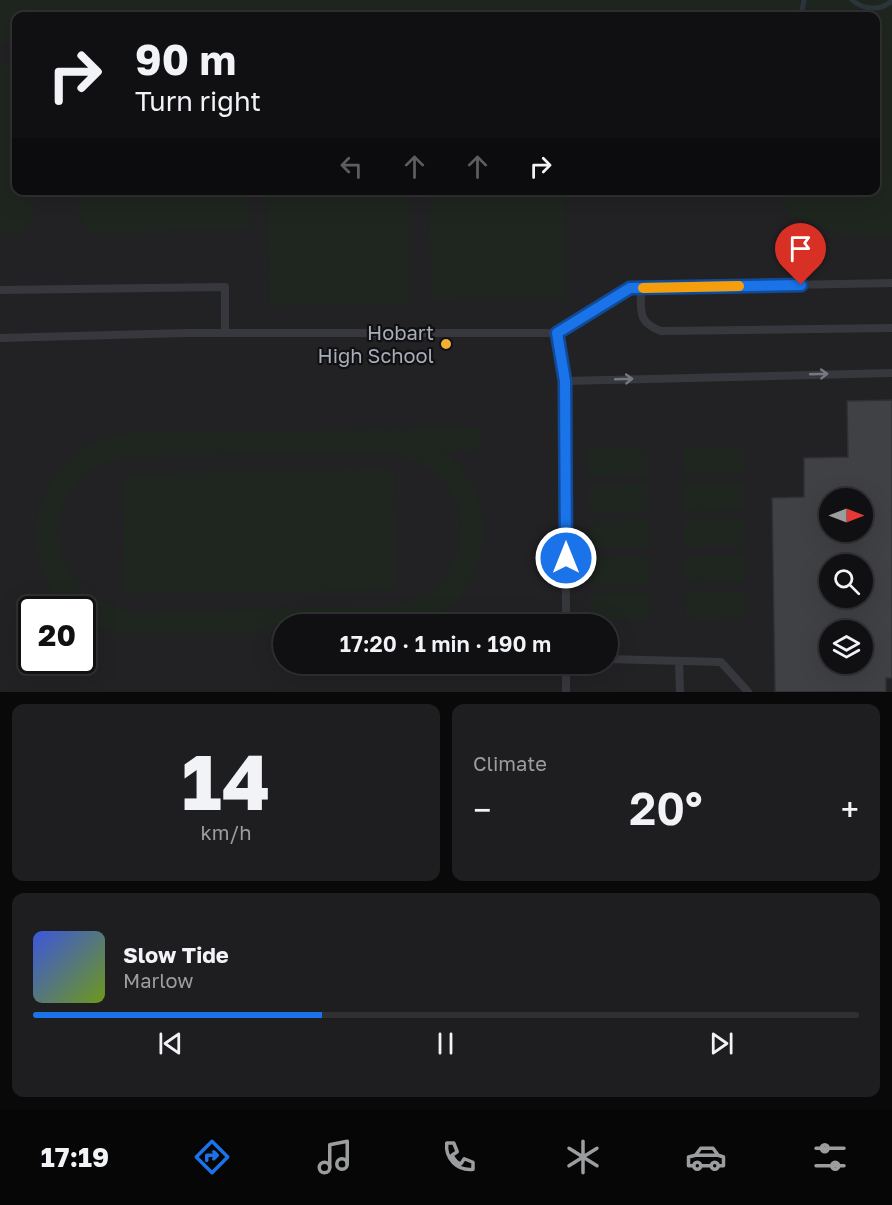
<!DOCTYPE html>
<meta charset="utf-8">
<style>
body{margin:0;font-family:"Golos Text",sans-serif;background:#1e1e20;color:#f1f3f6;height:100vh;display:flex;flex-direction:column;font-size:22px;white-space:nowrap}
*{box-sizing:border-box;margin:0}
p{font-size:20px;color:#9c9d9f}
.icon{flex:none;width:33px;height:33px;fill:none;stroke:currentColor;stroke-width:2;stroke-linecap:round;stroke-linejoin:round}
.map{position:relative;height:692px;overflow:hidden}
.drawer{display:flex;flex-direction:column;gap:12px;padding:12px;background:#09090a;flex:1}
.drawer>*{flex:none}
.top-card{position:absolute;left:12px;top:12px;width:868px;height:183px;border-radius:12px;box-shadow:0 6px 24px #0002,0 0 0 2px #303032;background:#101012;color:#f1f3f6;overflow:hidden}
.needle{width:39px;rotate:90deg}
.tools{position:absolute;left:819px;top:488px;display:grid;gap:12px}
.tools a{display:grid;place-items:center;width:54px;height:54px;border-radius:50%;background:#101012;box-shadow:0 6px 24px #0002,0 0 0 2px #303032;font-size:30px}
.speed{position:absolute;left:18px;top:596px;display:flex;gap:12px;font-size:30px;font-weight:700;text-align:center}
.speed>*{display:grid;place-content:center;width:78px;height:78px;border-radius:50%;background:#101012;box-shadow:0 6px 24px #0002,0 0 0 2px #303032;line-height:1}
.speed .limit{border:3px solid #111;border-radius:9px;background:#fff;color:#111}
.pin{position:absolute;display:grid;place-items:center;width:51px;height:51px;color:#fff;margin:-62px -26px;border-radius:50% 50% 50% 0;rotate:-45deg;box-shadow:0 0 6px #0007}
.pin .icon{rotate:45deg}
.me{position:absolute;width:66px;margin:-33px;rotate:0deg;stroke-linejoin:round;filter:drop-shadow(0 0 4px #0008)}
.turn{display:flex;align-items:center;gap:21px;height:126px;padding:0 24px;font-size:27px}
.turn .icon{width:78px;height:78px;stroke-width:2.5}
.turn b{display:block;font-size:42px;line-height:51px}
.lanes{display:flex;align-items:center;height:57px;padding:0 24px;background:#0003;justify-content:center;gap:30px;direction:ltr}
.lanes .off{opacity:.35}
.big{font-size:45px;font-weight:600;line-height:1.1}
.drawer .tile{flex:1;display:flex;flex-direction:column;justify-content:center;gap:9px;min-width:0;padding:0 21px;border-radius:12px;background:#1e1e20}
.drawer .dial{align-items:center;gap:0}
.dial b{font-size:78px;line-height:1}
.song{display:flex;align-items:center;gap:18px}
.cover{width:72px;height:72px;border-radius:9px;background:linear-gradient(135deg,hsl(230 70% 55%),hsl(80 70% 35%))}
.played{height:6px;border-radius:3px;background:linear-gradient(90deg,#1a73e8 35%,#303032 35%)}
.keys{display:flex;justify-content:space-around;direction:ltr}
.heat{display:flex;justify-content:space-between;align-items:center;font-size:33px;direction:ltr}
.drawer .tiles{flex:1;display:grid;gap:12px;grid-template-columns:1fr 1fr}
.tile:last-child{grid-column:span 2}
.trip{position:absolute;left:273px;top:614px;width:345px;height:60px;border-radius:30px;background:#101012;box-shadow:0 6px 24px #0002,0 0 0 2px #303032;font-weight:600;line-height:60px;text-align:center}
.tab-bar{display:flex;height:96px;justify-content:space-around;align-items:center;background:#060607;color:#9c9d9f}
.tab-bar .icon{width:42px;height:42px}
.tab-bar .current{color:#1a73e8}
.tab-bar b{font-size:27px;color:#f1f3f6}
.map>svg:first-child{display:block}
.built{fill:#222225;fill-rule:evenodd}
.green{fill:#1e261f;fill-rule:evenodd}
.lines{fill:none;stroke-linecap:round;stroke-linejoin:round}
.stream{stroke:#2c353c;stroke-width:5}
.building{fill:#404145;stroke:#303034;stroke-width:1.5;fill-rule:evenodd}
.lane{stroke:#37383d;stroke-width:8}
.oneway{stroke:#757881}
.route-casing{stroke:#114b97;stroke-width:15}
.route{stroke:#1a73e8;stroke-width:10}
.slow{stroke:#f59e0b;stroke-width:10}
.poi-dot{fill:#f2b134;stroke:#111113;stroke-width:2}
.labels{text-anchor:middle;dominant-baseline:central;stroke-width:4.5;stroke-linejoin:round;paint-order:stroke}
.poi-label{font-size:20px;fill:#a8adb8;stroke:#111113;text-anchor:end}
</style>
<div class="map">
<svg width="892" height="692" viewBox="0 0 892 692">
<rect width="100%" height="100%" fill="#161618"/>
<path class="built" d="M892 29V692H0V43H16V190H876ZM830 498H862V531H830ZM830 564H862V597H830ZM32 609H82V660H32ZM284 624H608V663H284ZM830 630H862V663H830Z"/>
<path class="green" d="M0 0H892V238L840 235 791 215 783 191 876 190V16H16V43H0Z
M16 64V190L33 191V220L23 233 0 234V65Z
M78 191H246L249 229 91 233 79 213Z
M268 191H408L410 304 270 306Z
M429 191H564L566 297 431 299Z
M480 428V450L444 451C456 463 469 475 475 490 497 539 474 606 421 623 411 627 395 624 384 624 351 624 317 624 284 624L283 631 130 634 99 628 87 622 83 619 82 609H70C19 563 26 489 81 450 94 441 110 437 125 433ZM398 453C416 460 432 468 445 483 483 530 451 594 396 606L134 612C33 596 35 466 132 456Z
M743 447V473L684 474V448Z
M647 448V475L589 476 588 449Z
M394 469 396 590 125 594 123 474Z
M684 483H743V510L684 511Z
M648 484V511L590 512V485Z
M648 520 649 547 590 548 589 521Z
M684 520H743L744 546H684Z
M744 555V582L685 583V556Z
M649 557V584L591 585 590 558Z
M685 592H744L745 618 686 619Z
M649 593 650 619 591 621V594Z"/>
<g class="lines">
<path class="stream" d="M804 0 802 11 806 16
M852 0C863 10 880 11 892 1"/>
</g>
<path class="building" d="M892 400V678H886V692H775L772 498 804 497V458L848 457 847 401ZM830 498H862V531H830ZM830 564H862V597H830ZM830 630H862V663H830Z"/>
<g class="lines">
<path class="lane" d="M641 288C641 311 637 322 661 331L892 328
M0 290 225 287V333
M557 333 565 381 566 624
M0 338 186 333H557L630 288 892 283
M565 381 892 373
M608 659 721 662 748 692
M679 661 680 692
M566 663V692"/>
</g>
<defs><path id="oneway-shaft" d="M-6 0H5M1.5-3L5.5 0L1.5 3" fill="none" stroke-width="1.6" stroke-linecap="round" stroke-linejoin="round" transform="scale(1.5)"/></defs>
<g class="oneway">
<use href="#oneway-shaft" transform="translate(819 374) rotate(-2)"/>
<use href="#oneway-shaft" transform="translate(624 379) rotate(-2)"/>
</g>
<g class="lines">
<defs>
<path id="route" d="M566 558 565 381 557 333 630 288 801 285"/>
</defs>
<use href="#route" class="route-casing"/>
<use href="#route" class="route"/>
<path class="slow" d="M643 288 739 286"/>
</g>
<circle class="poi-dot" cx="446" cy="344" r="6"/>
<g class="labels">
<g class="poi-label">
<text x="434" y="332">Hobart<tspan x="434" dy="23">High School</tspan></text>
</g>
</g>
</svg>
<div class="tools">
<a><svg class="needle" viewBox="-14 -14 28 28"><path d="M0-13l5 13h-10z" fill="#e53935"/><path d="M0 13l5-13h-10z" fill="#9c9d9f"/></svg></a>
<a><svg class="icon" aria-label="search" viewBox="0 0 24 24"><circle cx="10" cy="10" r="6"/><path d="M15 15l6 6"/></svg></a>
<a><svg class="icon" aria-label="layers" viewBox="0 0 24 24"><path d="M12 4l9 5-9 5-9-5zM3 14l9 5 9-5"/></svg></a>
</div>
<div class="speed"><div class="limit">20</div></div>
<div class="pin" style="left:801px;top:285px;background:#d93025"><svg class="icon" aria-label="arrive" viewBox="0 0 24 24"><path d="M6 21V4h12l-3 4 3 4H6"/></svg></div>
<svg class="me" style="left:566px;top:558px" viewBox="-20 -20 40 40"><circle r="17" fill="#1a73e8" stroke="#fff" stroke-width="3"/><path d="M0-11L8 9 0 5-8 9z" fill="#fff"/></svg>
<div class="trip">17:20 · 1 min · 190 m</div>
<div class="top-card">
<div class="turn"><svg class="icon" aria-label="right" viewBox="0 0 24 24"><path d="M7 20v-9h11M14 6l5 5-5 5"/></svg><div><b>90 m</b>Turn right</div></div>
<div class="lanes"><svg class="icon off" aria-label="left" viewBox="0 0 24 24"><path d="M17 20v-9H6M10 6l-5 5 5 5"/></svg><svg class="icon off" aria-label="ahead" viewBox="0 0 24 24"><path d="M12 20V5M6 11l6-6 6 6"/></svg><svg class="icon off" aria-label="ahead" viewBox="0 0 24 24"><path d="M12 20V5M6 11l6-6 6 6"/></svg><svg class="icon" aria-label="right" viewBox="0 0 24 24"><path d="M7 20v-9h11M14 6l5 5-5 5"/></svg></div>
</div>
</div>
<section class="drawer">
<div class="tiles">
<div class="tile dial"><b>14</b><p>km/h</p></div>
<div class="tile"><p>Climate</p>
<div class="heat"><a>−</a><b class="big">20°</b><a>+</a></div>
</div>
<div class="tile">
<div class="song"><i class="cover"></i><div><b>Slow Tide</b><p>Marlow</p></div></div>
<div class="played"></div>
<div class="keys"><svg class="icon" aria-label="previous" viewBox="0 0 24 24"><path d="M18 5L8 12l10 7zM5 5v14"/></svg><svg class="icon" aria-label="pause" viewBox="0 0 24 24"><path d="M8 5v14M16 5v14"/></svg><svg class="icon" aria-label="next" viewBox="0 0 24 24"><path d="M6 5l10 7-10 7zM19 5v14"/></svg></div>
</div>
</div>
</section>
<nav class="tab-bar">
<b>17:19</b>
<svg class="icon current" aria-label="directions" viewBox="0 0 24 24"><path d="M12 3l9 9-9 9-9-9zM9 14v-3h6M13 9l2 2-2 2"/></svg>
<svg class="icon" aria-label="music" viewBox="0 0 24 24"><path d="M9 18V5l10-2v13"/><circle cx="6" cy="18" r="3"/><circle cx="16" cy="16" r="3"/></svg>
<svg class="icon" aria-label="phone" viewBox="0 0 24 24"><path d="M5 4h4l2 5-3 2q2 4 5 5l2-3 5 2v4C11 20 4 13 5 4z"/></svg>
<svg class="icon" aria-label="climate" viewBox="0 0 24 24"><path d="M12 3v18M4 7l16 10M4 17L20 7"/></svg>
<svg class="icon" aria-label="car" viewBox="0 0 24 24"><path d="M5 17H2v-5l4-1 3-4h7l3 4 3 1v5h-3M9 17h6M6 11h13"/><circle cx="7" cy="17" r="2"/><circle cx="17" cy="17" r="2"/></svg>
<svg class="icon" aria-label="filters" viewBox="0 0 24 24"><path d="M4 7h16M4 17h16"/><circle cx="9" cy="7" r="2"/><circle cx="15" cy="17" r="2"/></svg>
</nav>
